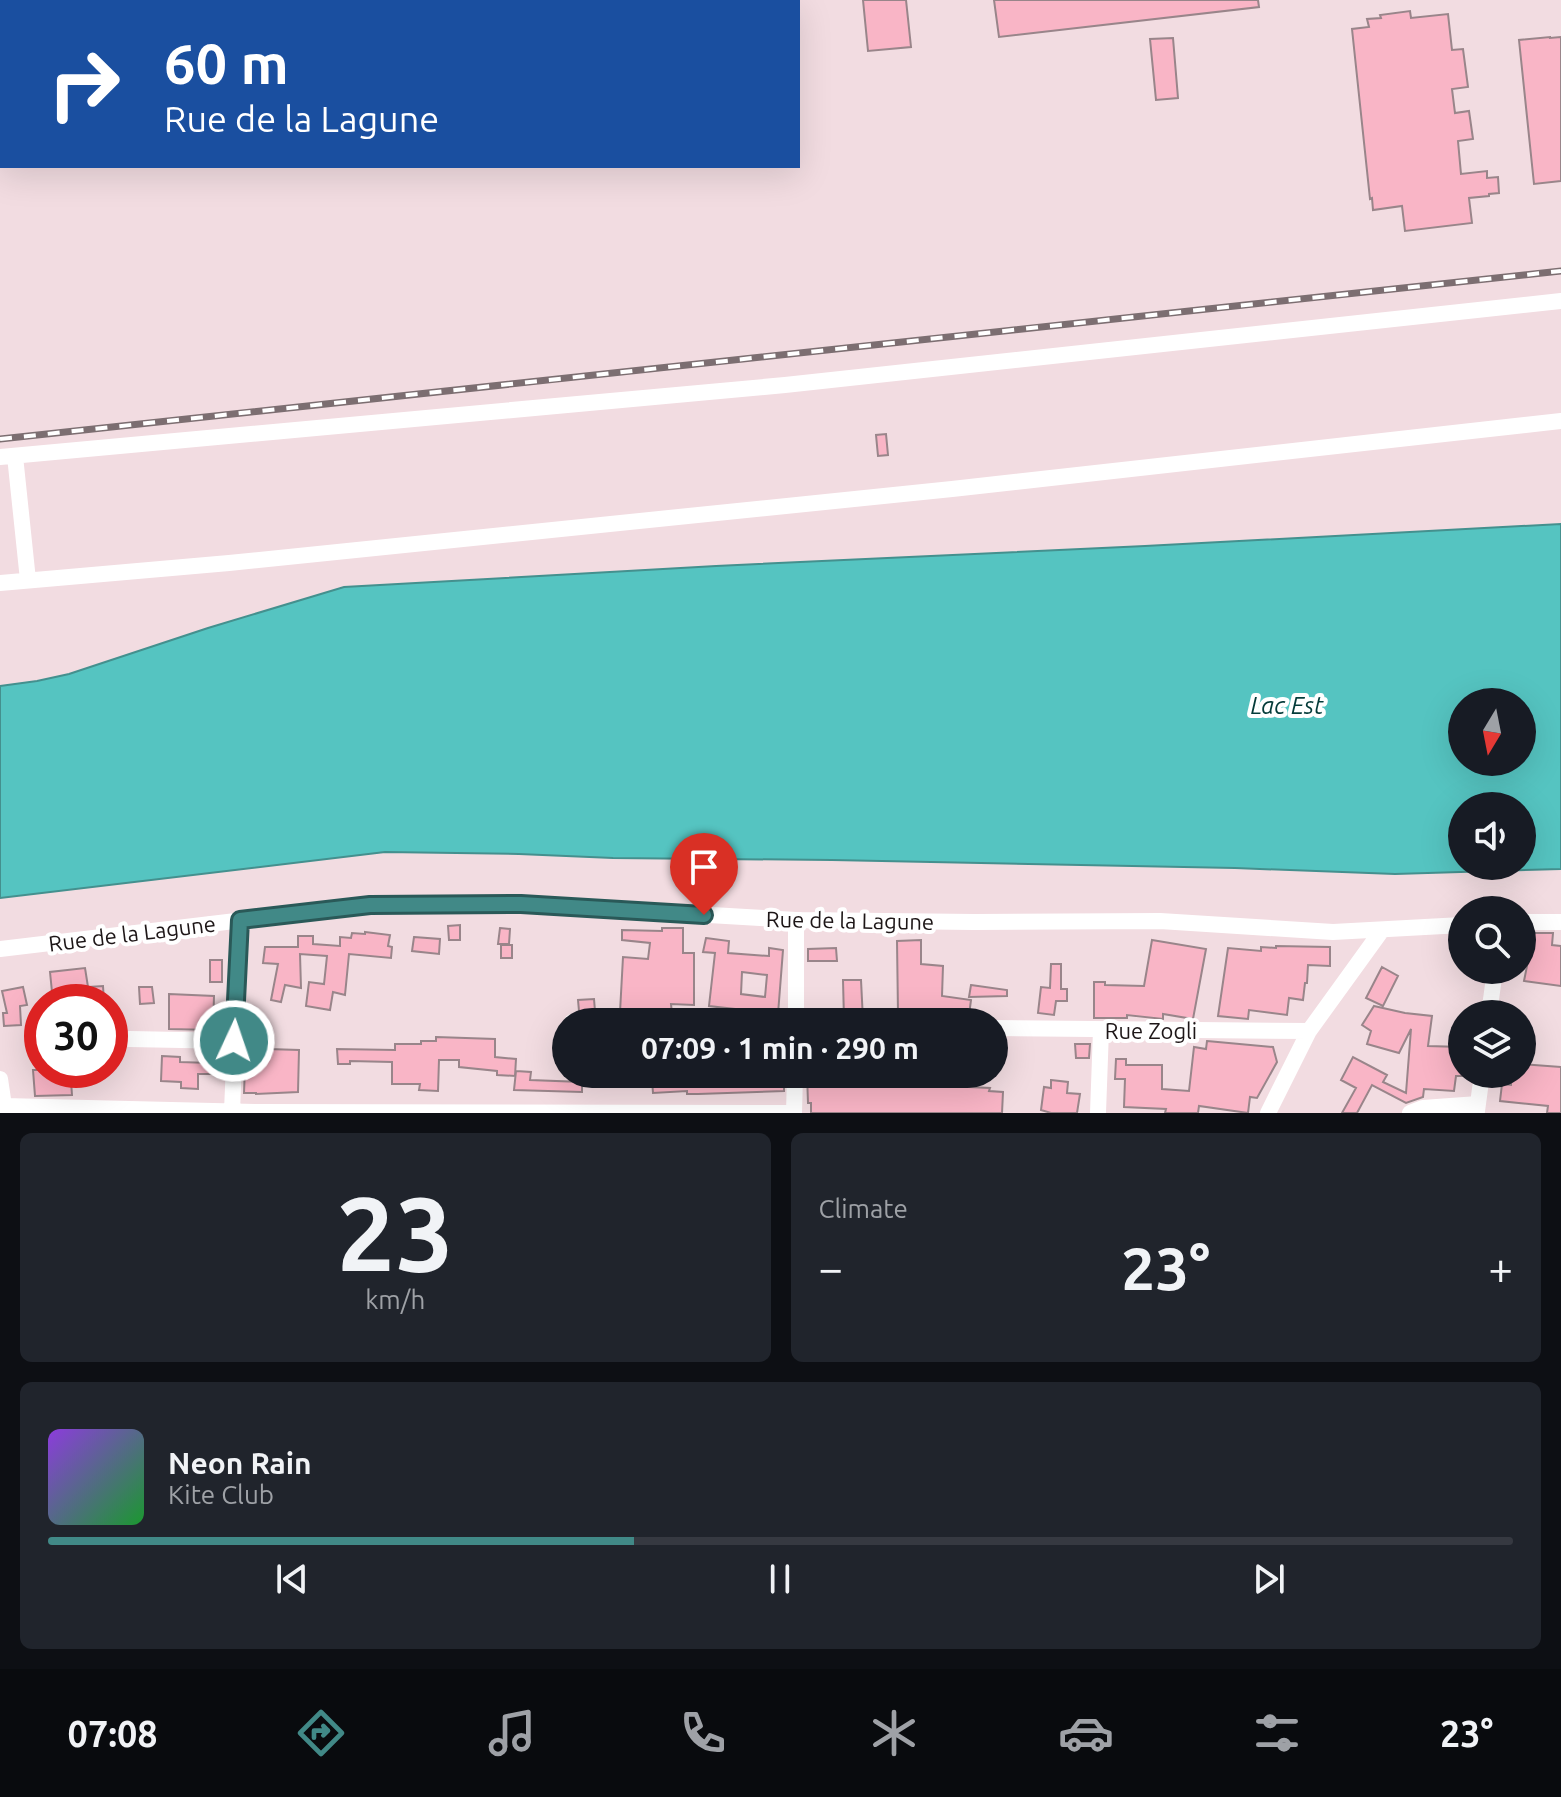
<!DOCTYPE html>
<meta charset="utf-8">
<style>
body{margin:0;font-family:Ubuntu,sans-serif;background:#20242c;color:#f1f3f6;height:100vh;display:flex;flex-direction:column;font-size:30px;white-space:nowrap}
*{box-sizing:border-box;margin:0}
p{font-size:26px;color:#9ea1a6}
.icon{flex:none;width:44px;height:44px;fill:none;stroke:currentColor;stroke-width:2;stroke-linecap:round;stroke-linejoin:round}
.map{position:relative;height:1113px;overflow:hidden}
.side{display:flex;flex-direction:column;gap:20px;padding:20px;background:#0d0f14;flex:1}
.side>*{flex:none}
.top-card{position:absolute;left:0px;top:0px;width:800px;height:168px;box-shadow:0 8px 32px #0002;background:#1a4fa0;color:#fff;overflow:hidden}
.needle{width:52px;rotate:190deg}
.controls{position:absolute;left:1448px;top:688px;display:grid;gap:16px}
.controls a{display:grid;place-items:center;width:88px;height:88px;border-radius:50%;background:#171b24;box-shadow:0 8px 32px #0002;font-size:40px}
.speed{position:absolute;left:24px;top:984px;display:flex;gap:16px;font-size:40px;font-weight:700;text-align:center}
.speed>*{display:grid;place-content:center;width:104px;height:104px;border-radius:50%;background:#171b24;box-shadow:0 8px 32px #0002;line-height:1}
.speed .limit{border:12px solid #d22;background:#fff;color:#111}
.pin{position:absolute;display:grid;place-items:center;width:68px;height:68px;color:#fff;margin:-82px -34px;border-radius:50% 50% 50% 0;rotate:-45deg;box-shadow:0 0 8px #0007}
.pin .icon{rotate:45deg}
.me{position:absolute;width:88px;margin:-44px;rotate:3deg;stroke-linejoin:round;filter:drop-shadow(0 0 6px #0008)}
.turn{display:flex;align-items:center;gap:28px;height:168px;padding:0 32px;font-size:36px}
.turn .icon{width:104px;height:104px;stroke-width:2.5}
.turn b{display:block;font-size:56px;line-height:68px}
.big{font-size:60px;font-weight:700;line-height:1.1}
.side .widget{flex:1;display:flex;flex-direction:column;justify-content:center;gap:12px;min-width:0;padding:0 28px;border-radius:12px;background:#20242c}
.side .dial{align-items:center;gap:0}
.dial b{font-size:104px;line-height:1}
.song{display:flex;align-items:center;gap:24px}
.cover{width:96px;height:96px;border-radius:12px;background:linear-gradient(135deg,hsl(270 70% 55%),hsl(130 70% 35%))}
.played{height:8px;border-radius:4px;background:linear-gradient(90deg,#418987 40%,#363941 40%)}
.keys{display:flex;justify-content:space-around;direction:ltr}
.heat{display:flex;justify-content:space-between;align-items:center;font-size:44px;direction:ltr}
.side .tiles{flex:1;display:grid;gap:20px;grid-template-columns:1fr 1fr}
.widget:last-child{grid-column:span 2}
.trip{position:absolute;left:552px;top:1008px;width:456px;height:80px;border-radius:40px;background:#171b24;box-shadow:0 8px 32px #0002;font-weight:700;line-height:80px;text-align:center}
.menu{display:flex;height:128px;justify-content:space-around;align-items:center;background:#090b0e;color:#9ea1a6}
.menu .icon{width:56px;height:56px}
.menu .on{color:#418987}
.menu b{font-size:36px;color:#f1f3f6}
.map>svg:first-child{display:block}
.water{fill:#55c4c1;stroke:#44908e;stroke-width:2;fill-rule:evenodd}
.building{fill:#f9b5c6;stroke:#99858a;stroke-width:2;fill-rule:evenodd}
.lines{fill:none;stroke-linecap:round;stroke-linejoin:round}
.minor{stroke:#fff;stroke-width:16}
.rail-casing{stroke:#7c6e71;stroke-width:7}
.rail{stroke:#fff;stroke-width:4;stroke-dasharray:12;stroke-linecap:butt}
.route-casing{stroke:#2a5958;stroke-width:20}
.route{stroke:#418987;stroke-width:14}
.labels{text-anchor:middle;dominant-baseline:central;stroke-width:8;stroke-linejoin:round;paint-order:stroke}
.street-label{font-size:22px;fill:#1d1617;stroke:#fff}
.water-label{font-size:24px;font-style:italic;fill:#043b39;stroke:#fff}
</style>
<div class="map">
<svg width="1561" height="1113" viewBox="0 0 1561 1113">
<rect width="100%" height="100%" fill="#f2dce1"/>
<path class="water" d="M1561 524V869L1395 874 1235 868 832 860 613 858 519 854 385 852 0 898V686L37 681 69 674 208 628 344 587 716 566 1145 546ZM1462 702H1522V762H1462ZM1462 806H1522V866H1462Z"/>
<path class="building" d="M863 0H906L911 47 868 51Z
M994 0H1258L1259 7 999 37Z
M1410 11 1411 18 1448 14 1452 50 1463 49 1468 87 1452 89 1455 113 1469 111 1473 139 1458 141 1461 174 1487 171V178L1498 177 1499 193 1489 194V196L1469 198 1472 223 1405 231 1402 206 1373 210 1372 198 1370 199 1352 29 1369 27 1367 19 1381 18 1380 15Z
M1550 37V38L1561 37V181L1534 184 1519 40Z
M1173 38 1178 98 1156 100 1150 39Z
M886 434 888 455 878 456 876 435Z
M460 925V940H449L448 926Z
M500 928 510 929 509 944H498Z
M662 928H683V953H694V1005L671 1004 672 1014 620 1012 623 957 648 959 650 943 622 940V930L662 931Z
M365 932 390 935 388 946 392 947 391 958 349 954 345 995 333 992 330 1010 306 1006 309 982 324 984 327 956 300 954 301 988 285 985 281 1002 271 1000 278 964 263 963 265 947H298V936H313V944L340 946V937L351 938 352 933 365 934Z
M1522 933H1553L1552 945 1561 946V986L1524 981 1527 966 1522 965Z
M414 937 440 939 439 954 412 951Z
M706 938 729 941 728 953 769 956V948L783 950 778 1014 709 1006 715 953 703 952ZM742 972 767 975 765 997 741 994Z
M921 940V964L943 966 942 996 971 1000 969 1015 944 1012V1016H928V1012L898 1013 897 941Z
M1152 940 1206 949 1193 1019 1163 1014V1019L1127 1015V1018H1094V982H1105V985L1144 986Z
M501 945H512V958H501Z
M1276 946 1330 947V966L1308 965 1307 983H1305L1303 1000 1289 998 1287 1015 1249 1010 1248 1019 1218 1016 1228 948 1261 951V947L1276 948Z
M836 948 837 961H808V949Z
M210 960H222V982H210Z
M1051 964H1061V989H1067V1001H1056L1054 1015 1038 1013 1041 987 1050 988Z
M1382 967 1398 976 1383 1006 1366 998Z
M85 968 88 987 103 986 104 1002H53L50 972Z
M843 980H861L863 1020H844Z
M971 985 1007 990V996L969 997Z
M23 987 27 1005 20 1006 21 1025 4 1026 3 1013H7L2 991Z
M139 987H152L154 1003 140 1004Z
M169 994 214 996 213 1030 169 1029Z
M594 999 595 1011H579L578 1000Z
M1374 1006 1405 1013 1432 1016 1428 1046 1462 1047V1076H1456L1454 1091 1424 1089 1423 1097 1406 1103 1372 1085 1357 1113H1342L1356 1088 1341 1080 1353 1057 1387 1075 1383 1082 1406 1093 1411 1029 1399 1053 1367 1044 1371 1031 1362 1025Z
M42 1030V1070H101L102 1077 71 1081 72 1095 35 1096 33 1070H38L27 1033Z
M436 1037 495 1039V1057L516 1059 515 1076 497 1075V1071L459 1067V1060H439L438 1091 419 1090 420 1084H392V1062L350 1061V1064H338L337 1049 395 1050V1044H421V1041H436Z
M246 1041H251V1043L268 1042V1049L299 1050 298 1092 256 1094V1093H244Z
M1207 1041 1273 1047 1277 1062 1257 1098 1250 1097 1248 1113 1199 1106 1198 1113H1165L1166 1109 1124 1107 1125 1079H1115L1116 1059H1126V1065H1162V1089L1189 1091 1194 1047 1206 1049Z
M1075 1044H1090L1089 1058H1076Z
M162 1056 180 1057V1062L210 1063V1059H223V1074H198V1089L181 1088V1082L161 1081Z
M1522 1064 1561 1067V1113H1547L1548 1106 1500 1101 1502 1084 1511 1085V1074H1522Z
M516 1071 531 1072 530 1080 582 1082V1092L514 1090Z
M687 1074 784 1075V1091L698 1094H687V1091L653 1093 652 1080 687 1086Z
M807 1074H849V1079L871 1078V1074H913V1084L936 1086 938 1074H972L970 1087 990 1088 989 1091 1003 1092 1002 1113H811V1103H808Z
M1051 1080 1068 1082 1067 1093 1080 1094 1077 1113H1051L1041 1110 1044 1087 1051 1088Z"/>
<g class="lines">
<path class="minor" d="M15 456 28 580
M0 457 785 385 1561 301
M0 583 229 563 952 489 1561 421
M796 920V1022
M1522 922H1561
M0 949 370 905 521 904 796 920 974 922 1160 921 1333 932 1462 925
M1489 1014 1495 970
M572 1022H596
M994 1028 1309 1031
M129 1039 234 1041
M0 1079 5 1113
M4 1106 255 1112 794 1113
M232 1111 240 920
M1477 1111 1482 1074
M794 1113 795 1074
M1098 1113 1101 1030
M1268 1113 1309 1031 1382 930
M1410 1113 1423 1108 1478 1104"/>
<defs>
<path id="rail" d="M0 439 1561 271"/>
</defs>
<use href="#rail" class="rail-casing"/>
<use href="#rail" class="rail"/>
</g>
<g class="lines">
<defs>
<path id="route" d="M234 1041 240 920 370 905 521 904 704 915"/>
</defs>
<use href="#route" class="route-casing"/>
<use href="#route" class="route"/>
</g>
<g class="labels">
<g class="street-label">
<text transform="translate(850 920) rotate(1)">Rue de la Lagune</text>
<text transform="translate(132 933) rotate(-7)">Rue de la Lagune</text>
<text x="1151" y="1030">Rue Zogli</text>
</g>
<g class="water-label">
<text x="1287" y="705">Lac Est</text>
</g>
</g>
</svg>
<div class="controls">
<a><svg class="needle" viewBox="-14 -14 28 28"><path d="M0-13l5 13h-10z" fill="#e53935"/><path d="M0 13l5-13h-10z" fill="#9ea1a6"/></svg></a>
<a><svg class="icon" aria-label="sound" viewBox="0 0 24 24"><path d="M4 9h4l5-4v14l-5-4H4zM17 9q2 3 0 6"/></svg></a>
<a><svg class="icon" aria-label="search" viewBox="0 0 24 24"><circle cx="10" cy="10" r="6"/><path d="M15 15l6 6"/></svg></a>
<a><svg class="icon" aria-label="layers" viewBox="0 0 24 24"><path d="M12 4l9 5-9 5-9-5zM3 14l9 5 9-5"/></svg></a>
</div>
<div class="speed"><div class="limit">30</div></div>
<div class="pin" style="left:704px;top:915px;background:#d93025"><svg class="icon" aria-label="arrive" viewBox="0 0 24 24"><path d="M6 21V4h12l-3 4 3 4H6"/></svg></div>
<svg class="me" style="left:234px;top:1041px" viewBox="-20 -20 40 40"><circle r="17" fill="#418987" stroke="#fff" stroke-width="3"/><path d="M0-11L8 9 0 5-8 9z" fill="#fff"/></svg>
<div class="trip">07:09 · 1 min · 290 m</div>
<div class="top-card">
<div class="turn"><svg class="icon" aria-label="right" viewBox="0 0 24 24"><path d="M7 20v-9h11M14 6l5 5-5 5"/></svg><div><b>60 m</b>Rue de la Lagune</div></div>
</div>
</div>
<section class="side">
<div class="tiles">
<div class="widget dial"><b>23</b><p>km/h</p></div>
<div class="widget"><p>Climate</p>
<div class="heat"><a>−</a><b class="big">23°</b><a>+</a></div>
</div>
<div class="widget">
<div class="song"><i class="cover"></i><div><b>Neon Rain</b><p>Kite Club</p></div></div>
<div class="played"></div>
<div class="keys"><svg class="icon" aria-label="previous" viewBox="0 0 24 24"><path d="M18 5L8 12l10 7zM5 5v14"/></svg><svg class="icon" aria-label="pause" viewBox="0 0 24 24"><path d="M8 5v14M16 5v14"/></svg><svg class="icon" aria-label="next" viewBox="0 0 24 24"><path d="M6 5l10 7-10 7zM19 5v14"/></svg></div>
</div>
</div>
</section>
<nav class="menu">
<b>07:08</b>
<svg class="icon on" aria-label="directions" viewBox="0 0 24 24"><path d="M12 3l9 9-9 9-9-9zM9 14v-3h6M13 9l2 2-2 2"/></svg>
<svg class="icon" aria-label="music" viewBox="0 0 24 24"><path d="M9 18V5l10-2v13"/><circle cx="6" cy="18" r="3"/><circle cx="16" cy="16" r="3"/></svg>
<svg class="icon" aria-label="phone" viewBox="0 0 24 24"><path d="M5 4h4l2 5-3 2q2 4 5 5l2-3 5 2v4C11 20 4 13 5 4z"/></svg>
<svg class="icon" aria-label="climate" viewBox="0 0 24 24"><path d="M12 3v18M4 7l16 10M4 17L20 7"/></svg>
<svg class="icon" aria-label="car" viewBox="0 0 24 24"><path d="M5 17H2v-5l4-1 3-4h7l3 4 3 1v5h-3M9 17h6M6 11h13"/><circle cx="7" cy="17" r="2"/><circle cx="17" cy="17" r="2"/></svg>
<svg class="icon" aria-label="filters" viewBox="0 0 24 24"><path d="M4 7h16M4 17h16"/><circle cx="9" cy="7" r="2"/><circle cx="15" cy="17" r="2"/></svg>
<b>23°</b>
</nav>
